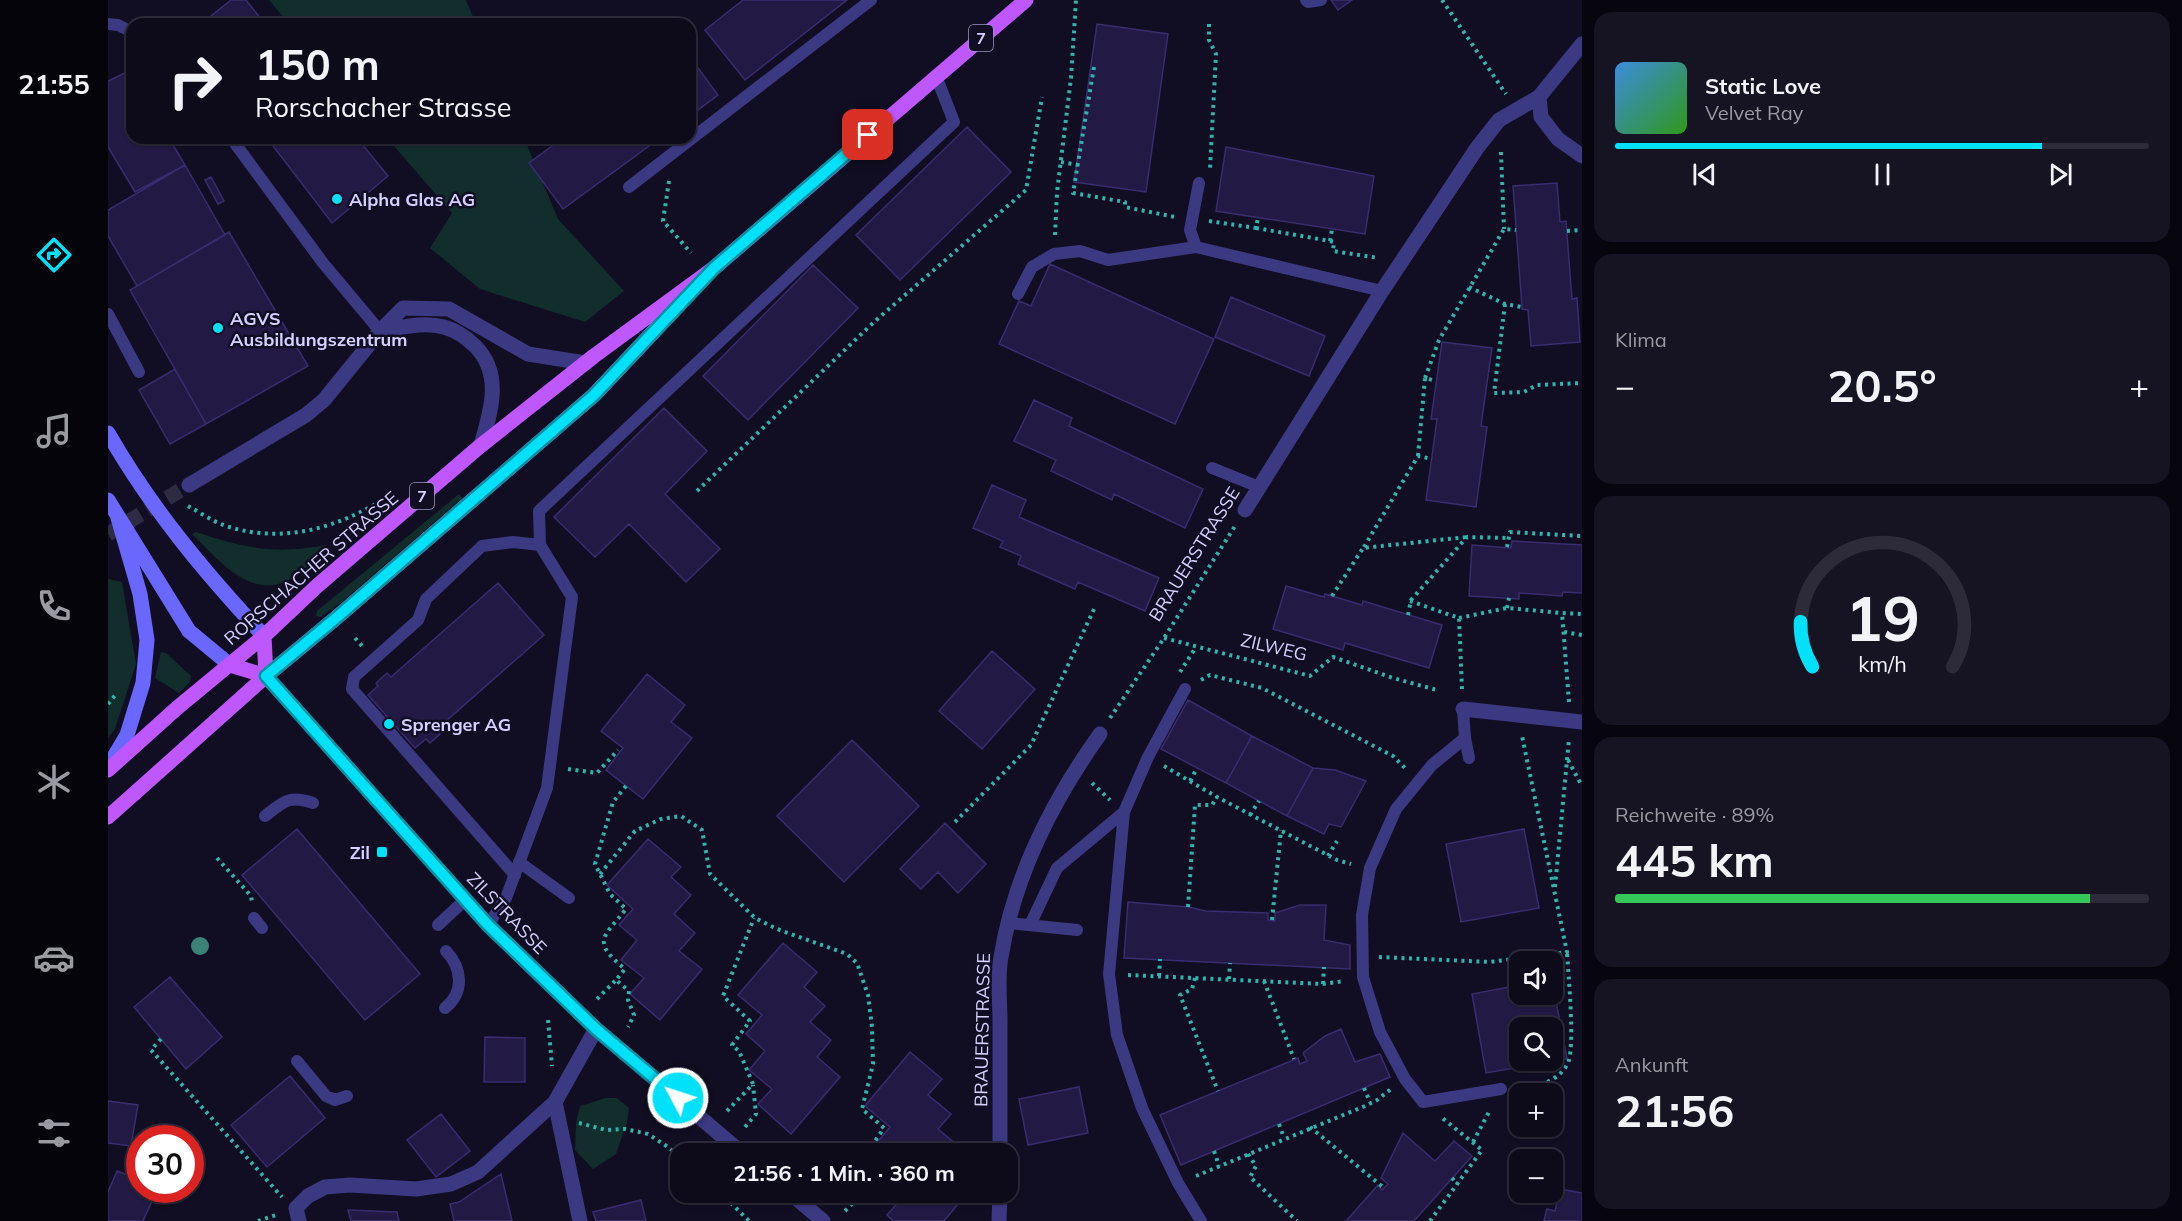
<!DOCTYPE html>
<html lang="de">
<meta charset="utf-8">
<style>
body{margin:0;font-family:Mulish,sans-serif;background:#161323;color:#f1f3f6;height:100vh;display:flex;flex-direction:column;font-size:22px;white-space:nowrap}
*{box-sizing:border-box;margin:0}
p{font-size:20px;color:#9a9aa2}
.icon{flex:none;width:33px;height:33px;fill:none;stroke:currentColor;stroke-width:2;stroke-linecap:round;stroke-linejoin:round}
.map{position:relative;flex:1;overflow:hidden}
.drawer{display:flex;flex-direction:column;gap:12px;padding:12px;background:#07060e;width:600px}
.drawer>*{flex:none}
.banner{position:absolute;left:18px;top:18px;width:570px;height:126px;border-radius:18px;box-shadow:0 2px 4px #0004,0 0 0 2px #2d2b39;background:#0d0a1a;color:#f1f3f6;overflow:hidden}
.buttons{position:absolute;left:1401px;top:951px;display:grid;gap:12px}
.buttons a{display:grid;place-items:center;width:54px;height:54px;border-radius:12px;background:#0d0a1a;box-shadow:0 2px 4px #0004,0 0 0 2px #2d2b39;font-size:30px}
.speed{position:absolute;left:18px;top:1125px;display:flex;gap:12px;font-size:30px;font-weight:700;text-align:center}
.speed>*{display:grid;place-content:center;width:78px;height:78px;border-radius:50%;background:#0d0a1a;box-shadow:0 2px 4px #0004,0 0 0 2px #2d2b39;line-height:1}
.speed .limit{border:9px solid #d22;background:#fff;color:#111}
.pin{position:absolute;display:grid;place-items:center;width:51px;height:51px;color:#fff;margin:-26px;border-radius:12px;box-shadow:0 3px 9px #0006}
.me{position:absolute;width:66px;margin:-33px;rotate:310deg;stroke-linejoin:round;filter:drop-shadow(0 0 4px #0008)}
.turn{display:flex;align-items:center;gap:21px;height:126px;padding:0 30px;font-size:27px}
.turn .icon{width:78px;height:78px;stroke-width:2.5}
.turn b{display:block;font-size:42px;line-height:51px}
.big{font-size:45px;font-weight:700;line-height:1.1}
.drawer .card{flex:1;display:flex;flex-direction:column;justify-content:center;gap:9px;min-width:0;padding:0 21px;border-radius:18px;background:#161323}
.drawer .dial{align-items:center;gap:0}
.dial svg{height:156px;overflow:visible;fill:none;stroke:#2d2b39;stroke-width:7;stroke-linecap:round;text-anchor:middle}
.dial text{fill:#f1f3f6;stroke:none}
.song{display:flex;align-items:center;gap:18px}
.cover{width:72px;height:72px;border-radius:9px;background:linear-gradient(135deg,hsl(210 70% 55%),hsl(110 70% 35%))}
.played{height:6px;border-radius:3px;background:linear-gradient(90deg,#01e2fa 80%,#2d2b39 80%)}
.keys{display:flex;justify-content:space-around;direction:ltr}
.heat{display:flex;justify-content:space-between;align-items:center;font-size:33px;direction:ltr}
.charge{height:9px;border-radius:4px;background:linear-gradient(90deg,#34c759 89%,#2d2b39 0)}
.trip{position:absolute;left:562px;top:1143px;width:348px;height:60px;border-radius:18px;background:#0d0a1a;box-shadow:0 2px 4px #0004,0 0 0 2px #2d2b39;font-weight:700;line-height:60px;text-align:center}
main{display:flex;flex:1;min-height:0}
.tabs{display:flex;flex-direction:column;width:108px;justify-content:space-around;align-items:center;background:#05040a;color:#9a9aa2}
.tabs .icon{width:42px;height:42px}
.tabs .active{color:#01e2fa}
.tabs b{font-size:27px;color:#f1f3f6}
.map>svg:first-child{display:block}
.green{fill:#112d2c}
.building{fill:#221a44;stroke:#392c70;stroke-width:1.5;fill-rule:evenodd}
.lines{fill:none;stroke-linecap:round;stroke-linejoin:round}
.minor-tunnel{stroke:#2e2b44;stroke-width:15;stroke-dasharray:15 8;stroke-linecap:butt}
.path{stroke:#2fb4ab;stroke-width:4;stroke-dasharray:3 4.5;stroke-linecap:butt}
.service{stroke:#3b3982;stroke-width:12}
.pedestrian{stroke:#3b3982;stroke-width:15}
.minor{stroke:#3b3982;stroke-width:15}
.secondary{stroke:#6a67fe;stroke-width:15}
.primary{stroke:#bf57fe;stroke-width:15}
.tree{fill:#3a8178}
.route-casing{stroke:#0193a2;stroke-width:15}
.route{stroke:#01e2fa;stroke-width:10}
.poi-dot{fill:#01e2fa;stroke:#110e23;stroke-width:2}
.labels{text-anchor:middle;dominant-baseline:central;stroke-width:5;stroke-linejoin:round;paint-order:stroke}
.shield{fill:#110e23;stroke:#9a96bd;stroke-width:1.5}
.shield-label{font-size:16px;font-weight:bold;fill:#d5d0ff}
.poi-label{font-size:18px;font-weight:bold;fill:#d5d0ff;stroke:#110e23;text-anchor:start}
.street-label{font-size:18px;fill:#d5d0ff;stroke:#110e23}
</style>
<main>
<nav class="tabs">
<b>21:55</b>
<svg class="icon active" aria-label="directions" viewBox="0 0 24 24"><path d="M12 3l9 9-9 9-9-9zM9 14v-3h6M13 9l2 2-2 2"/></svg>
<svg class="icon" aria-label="music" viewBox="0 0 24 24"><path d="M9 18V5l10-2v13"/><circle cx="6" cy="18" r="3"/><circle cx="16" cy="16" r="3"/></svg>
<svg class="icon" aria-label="phone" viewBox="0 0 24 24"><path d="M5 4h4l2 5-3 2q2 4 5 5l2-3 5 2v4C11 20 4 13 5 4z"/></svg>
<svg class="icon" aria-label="climate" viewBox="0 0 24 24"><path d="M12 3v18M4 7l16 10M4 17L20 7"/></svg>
<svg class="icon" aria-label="car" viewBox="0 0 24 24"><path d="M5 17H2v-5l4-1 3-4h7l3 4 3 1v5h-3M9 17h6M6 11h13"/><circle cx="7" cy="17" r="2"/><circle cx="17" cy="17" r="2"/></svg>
<svg class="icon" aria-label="filters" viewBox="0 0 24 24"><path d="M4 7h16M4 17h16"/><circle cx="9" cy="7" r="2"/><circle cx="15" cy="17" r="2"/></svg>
</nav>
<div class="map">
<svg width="1474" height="1221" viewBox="0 0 1474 1221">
<rect width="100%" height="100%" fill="#110e23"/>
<path class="green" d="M161 0H358L368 24H181Z
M279 138H416L450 219 516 291 477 322 372 289 322 248 344 213Z
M351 494 354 498 236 600 213 617 208 616 209 611Z
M88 532C137 548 166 555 218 545L219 548C207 558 193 574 179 581 140 599 108 557 84 534Z
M0 579 14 582 28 664 7 729 0 738Z
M53 652 58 653 83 676 82 682 71 693 47 678Z
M498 1098H509L521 1108 519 1123 508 1154 485 1169 467 1150 468 1123 472 1106Z"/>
<path class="building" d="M123 0H138L157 24H93Z
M635 0H739L637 80 597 30Z
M1223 0H1244L1230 10Z
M989 24 1060 34 1038 192 966 182Z
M582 57 610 95 582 116Z
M23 70 24 138H61L77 165 27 192 0 147V81Z
M859 127 903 172 792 280 748 235Z
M159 138H249L280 176 224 223Z
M455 138H552L455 209 421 163Z
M1118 147 1266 176 1257 234 1108 211Z
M77 165 117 235 29 286 0 236V210Z
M103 177 116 201 110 204 97 180Z
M1449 183 1452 222 1458 221 1464 299 1469 298 1472 342 1423 346 1420 310 1414 309V307L1405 186Z
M121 232 200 366 98 424 22 290Z
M942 264 1106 339 1067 424 891 344 911 301 923 306Z
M705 265 750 308 640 420 595 376Z
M1123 297 1217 336 1201 376 1107 337Z
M1334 342 1384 348 1373 426 1379 427 1368 507 1318 500 1329 419H1323Z
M67 369 98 424 62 444 31 390Z
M926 400 964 418 961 426 1095 489 1077 528 1006 494 1004 500 943 471 948 460 906 441Z
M556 408 599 451 557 494 612 549 578 582 521 524 487 557 446 517Z
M884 485 918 500 911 517 1051 578 1037 611 970 582 967 589 910 564 913 556 892 547 895 541 865 528Z
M1404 541 1474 545V593L1455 592 1454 596 1411 593V599L1361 596 1364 545 1403 548Z
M390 583 436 635 329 729 332 734 322 743 318 739 307 748 260 695 270 686 268 683 279 673 283 677Z
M1178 586 1216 597 1217 594 1254 605 1255 601 1334 625 1321 668 1237 643 1235 650 1165 629Z
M884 651 927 689 874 749 831 711Z
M539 674 577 705 563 722 584 738 535 799 498 770 515 748 493 731Z
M1080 700 1144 736 1118 783 1053 749Z
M1144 736 1205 768 1179 816 1118 783Z
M744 740 811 806 736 882 669 816Z
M1205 768 1227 770 1258 781 1233 827 1221 824 1216 834 1179 816Z
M837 823 878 864 850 893 830 872 813 889 792 869Z
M189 829 312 974 257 1020 134 875Z
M1416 829 1431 908 1353 922 1338 844Z
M540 839 573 867 563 877 583 895 566 914 587 933 571 951 594 969 552 1020 522 994 536 978 513 960 529 940 511 925 525 909 499 885Z
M1020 902 1080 907 1098 911 1160 913V920L1167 921V913L1192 905H1218L1216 940 1242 945V969L1016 958Z
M675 943 709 972 696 987 717 1006 702 1022 723 1040 709 1057 732 1077 683 1134 650 1104 664 1089 641 1070 657 1051 638 1034 654 1015 630 995Z
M62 977 114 1037 78 1069 26 1007Z
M1444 980 1459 1059 1378 1073 1364 994 1412 985V994H1444ZM1412 1028H1444V1060H1412Z
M1233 1029 1247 1062 1272 1054 1282 1077 1073 1165 1052 1115 1190 1058 1192 1064 1199 1061 1195 1053 1217 1036Z
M377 1037 417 1038V1082H376Z
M802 1052 834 1079 820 1095 843 1114 830 1129 856 1151 854 1154H777L767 1145 782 1127 757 1106Z
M182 1076 217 1118 159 1167 123 1125Z
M971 1087 980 1133 920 1145 911 1099Z
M0 1101 30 1105 23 1146 0 1143Z
M333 1114 362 1151 328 1177 299 1140Z
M1295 1133 1327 1161 1346 1141 1364 1156 1306 1221H1238L1270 1185 1274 1190 1280 1184 1273 1178Z
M9 1171 32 1180V1190H49L35 1221H0V1192Z
M393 1174 404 1221H346L342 1204 351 1202Z
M1452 1189 1474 1193V1221H1436L1439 1209 1447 1211Z
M790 1192H860L836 1221H785L779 1215 795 1197Z
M533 1200 538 1221H488L485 1212Z
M240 1210 289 1212 291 1221H243Z"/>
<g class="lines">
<path class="minor-tunnel" d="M0 534 81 485"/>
<path class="path" d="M1334 0 1398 94
M1101 24V40L1108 54 1102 169
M986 67 965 193 1017 202V207L1067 217
M1393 152 1396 229
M953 162 970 165
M561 181 555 221 583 253
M1101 221 1148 228 1150 218
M1148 228 1222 241 1224 229
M1459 231 1474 230
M947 235 949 192 963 78 968 0
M1222 241 1226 242 1225 251 1271 258
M1361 287 1397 304 1414 307
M1397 304 1386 393 1416 392 1429 385 1474 383
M1317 378 1331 340 1396 229 1408 230
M1310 456 1317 378 1328 381
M589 491 766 322 918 190 934 97
M80 506C93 513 107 523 121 527 176 543 225 529 273 501
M1256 547 1310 456 1324 459
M1399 547 1402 532 1474 536
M1224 596 1255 548 1359 537
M1302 601 1351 618 1354 689
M1399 608 1401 598
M1300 615 1303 600 1359 537 1400 538
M1351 618 1399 608 1454 613
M1456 632 1474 635
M247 638 254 646
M1056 638 1202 676 1225 657 1285 678 1329 690
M1072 672 1088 647
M1093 680 1102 675 1154 688 1285 756 1298 769
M1461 702 1454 613 1474 614
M0 704 9 693
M1002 718 1056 638 1127 526
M1460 760 1474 786
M1056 766 1109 797 1229 860 1243 864
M460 769 489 773 510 750
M1082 781 1089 768
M984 783 1002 800
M518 786 505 802 487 864 502 894 518 909C495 938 483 941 517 969L508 980 521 991 520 1000 526 1015 520 1027
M1142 815 1151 801
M847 822 923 745 986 609
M1220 856 1229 841
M109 858 143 896 144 902
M492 874 527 831 553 819 573 816 594 830 602 874 647 918 669 929 739 954 749 963 760 995 764 1027 765 1064 754 1109 776 1128 758 1154
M1447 887 1461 739
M1080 907 1087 805H1104L1109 797
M1164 920 1173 830
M1271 957 1382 962 1459 952 1414 736
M1020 975 1215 984 1236 981
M1051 976 1052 959
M1087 978 1084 989 1072 995 1110 1091
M1121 979 1122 963
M1156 981 1186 1059
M1215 984 1216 967
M489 999 508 980
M440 1020 444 1066
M53 1039 43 1050 174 1197
M1256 1088 1262 1102
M1410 1088C1429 1087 1449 1082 1459 1065 1468 1051 1460 973 1459 952
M619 1111 645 1084 631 1051 624 1045 642 1021 615 996 646 918
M471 1123 498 1130 517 1129 540 1134 560 1147 573 1158
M1171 1124 1176 1138
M637 1127 648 1114 645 1085
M1202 1127 1276 1188
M1365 1142 1382 1110
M1106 1151 1111 1166
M1140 1154 1148 1166 1142 1177 1189 1221
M1088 1176 1257 1106 1269 1100 1283 1089
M1344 1178 1349 1184
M612 1192 641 1221
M737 1211 747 1201 772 1202 778 1192
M150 1221 171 1214
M1322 1221 1374 1150 1333 1117"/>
<path class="service" d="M1198 0 1200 2 1213 0
M0 24 10 25 24 32
M123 138 215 263 272 331
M521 187 763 0
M1088 247 1082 230 1091 183
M910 294 924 267 946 254 972 251 1000 260 1088 247 1274 291
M0 314 31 372
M1104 468 1151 487
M1077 689 1040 757 1016 812 1001 974 1009 1035 1034 1108 1070 1183 1093 1221
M1355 709 1357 738 1361 758
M1357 738 1324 765 1288 809 1262 868 1254 915 1255 977 1272 1032 1297 1079 1315 1102 1393 1089
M157 816C176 801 181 795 205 803
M411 862 461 898
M407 875 244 689 246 677 310 620 318 599 374 546 405 542 432 545
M146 918 154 928
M901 923 969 930
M330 925 357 900
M380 925 398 898 439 788 464 597 432 545 431 511 846 122 828 76
M922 925 949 868 1016 812
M337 1008C357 992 354 968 338 951
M189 1061 218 1096 227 1100 239 1096"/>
<path class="pedestrian" d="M447 1102 472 1221"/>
<path class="minor" d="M1431 97 1433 117 1450 139 1474 156
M272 331C292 328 315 321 336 327 347 330 359 338 367 346 395 374 383 411 373 445
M81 485 198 415 216 400 272 331 295 308 341 309 420 354 477 363
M1137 510 1274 291 1369 148 1391 120 1431 97 1474 44
M158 676 380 925 488 1029 635 1154
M1355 709 1474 722
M892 1154C892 1109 892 1065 892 1021 892 1001 889 978 893 957 906 876 945 800 992 734
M681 1192 715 1221
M191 1221 188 1208 200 1196 217 1187 242 1185 308 1189 343 1184 370 1172 447 1102 488 1029
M891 1221 892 1192"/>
<path class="secondary" d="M0 433C43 508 97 573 156 636
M0 500 81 631 122 665
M0 767 19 735 35 683 39 640 32 594 10 518"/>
<path class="primary" d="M156 636 158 676
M122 665 158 676
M0 770 69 708 156 636 209 586 371 447 486 356 606 268 918 0
M0 817 158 676 228 618 486 395 579 296"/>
</g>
<circle class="tree" cx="92" cy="946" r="9"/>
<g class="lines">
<defs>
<path id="route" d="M570 1098 488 1029 380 925 158 676 228 618 486 395 606 268 760 135"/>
</defs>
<use href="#route" class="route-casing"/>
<use href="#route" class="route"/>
</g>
<g class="poi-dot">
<circle cx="229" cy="199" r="6"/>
<circle cx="110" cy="328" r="6"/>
<circle cx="281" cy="724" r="6"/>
<rect x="268" y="846" width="12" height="12" rx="3"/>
</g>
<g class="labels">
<g class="shield">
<rect x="861" y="25" width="24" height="26" rx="4.5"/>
<rect x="302" y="483" width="24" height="26" rx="4.5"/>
</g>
<g class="shield-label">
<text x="873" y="38">7</text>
<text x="314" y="496">7</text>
</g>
<g class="poi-label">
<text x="241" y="199">Alpha Glas AG</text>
<text x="122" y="318">AGVS<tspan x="122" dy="21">Ausbildungszentrum</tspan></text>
<text x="293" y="724">Sprenger AG</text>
<text x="262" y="852" text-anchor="end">Zil</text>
</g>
<g class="street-label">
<text transform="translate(1086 554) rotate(-58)">BRAUERSTRASSE</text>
<text transform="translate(203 568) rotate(-41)">RORSCHACHER STRASSE</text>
<text transform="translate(1166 647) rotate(13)">ZILWEG</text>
<text transform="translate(399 913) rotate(46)">ZILSTRASSE</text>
<text transform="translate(874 1030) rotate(-89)">BRAUERSTRASSE</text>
</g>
</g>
</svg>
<div class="buttons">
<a><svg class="icon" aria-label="sound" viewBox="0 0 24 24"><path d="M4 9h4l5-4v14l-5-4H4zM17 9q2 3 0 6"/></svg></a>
<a><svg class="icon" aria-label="search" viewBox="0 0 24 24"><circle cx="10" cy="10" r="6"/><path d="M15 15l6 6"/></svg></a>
<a>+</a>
<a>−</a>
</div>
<div class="speed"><div class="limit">30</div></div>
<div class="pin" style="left:760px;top:135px;background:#d93025"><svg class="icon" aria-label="arrive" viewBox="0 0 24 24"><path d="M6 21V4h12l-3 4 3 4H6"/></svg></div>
<svg class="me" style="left:570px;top:1098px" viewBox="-20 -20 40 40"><circle r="17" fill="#01e2fa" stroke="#fff" stroke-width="3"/><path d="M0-11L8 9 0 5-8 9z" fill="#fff"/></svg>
<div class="trip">21:56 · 1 Min. · 360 m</div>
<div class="banner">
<div class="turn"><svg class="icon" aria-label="right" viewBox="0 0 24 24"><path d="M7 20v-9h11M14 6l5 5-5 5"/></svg><div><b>150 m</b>Rorschacher Strasse</div></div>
</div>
</div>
<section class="drawer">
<div class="card">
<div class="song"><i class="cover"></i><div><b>Static Love</b><p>Velvet Ray</p></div></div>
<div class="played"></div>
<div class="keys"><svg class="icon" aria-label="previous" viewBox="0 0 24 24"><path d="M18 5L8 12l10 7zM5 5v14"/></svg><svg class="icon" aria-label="pause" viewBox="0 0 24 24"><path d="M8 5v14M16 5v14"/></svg><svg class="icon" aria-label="next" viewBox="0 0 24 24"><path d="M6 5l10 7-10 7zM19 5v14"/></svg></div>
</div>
<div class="card"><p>Klima</p>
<div class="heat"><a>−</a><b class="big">20.5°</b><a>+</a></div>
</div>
<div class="card dial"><svg viewBox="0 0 100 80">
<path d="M14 69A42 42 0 1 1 86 69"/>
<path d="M14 69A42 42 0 0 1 8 46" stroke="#01e2fa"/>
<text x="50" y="56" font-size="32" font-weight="700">19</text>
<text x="50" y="72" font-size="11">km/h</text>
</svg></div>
<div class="card"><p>Reichweite · 89%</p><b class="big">445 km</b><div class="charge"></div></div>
<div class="card"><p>Ankunft</p><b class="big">21:56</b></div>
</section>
</main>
